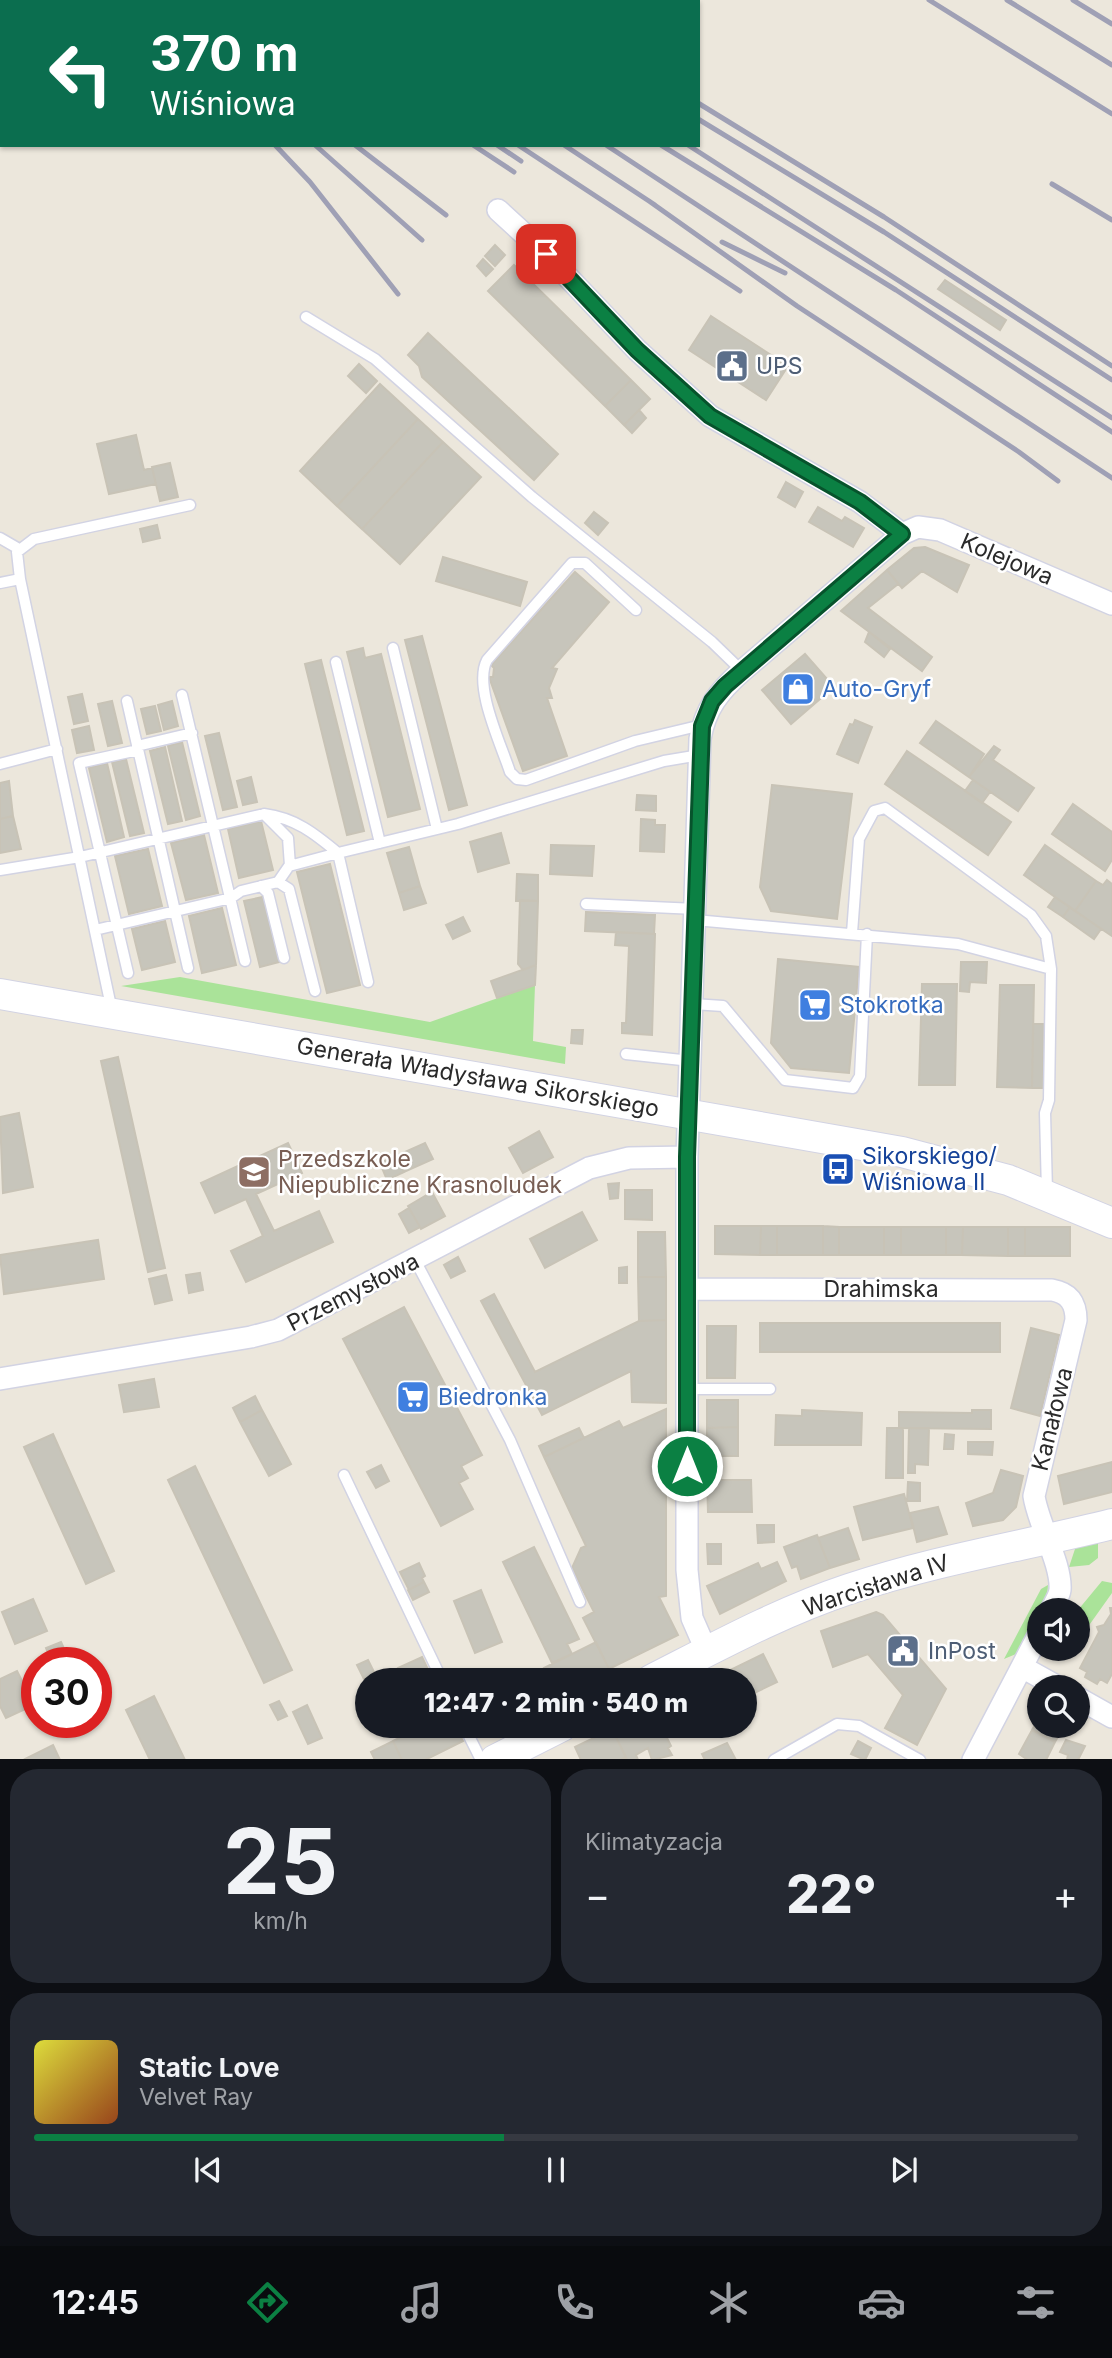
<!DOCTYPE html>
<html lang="pl">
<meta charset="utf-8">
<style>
body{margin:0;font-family:Inter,sans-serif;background:#242831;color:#f1f3f6;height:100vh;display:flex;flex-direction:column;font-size:26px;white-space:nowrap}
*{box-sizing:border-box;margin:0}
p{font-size:23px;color:#9ea1a6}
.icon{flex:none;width:38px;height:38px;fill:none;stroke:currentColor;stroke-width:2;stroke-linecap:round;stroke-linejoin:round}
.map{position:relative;height:1759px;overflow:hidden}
.drawer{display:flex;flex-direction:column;gap:10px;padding:10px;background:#0d0f14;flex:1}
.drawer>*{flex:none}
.top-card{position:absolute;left:0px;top:0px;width:700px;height:147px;box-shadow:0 2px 5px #0004;background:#0b6e4f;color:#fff;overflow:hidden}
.tools{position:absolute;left:1027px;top:1598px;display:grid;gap:14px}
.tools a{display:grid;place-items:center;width:63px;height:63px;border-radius:50%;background:#171b24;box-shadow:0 2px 5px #0004;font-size:35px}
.speed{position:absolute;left:21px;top:1647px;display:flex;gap:14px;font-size:35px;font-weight:700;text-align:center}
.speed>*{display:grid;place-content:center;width:91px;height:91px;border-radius:50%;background:#171b24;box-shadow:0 2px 5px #0004;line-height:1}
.speed .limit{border:10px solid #d22;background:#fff;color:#111}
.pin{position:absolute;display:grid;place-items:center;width:60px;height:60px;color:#fff;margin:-30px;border-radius:14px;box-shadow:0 4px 10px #0006}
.me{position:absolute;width:77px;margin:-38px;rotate:0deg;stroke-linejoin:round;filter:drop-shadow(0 0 5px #0008)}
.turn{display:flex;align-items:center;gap:24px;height:147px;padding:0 35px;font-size:32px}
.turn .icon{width:91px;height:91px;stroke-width:2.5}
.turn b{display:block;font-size:49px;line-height:60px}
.big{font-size:52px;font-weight:800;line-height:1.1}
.drawer .widget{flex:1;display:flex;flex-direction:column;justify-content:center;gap:10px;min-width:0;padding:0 24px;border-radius:28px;background:#242831}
.drawer .dial{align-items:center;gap:0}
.dial b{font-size:91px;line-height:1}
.song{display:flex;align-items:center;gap:21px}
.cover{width:84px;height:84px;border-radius:10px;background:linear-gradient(135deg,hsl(60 70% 55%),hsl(20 70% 35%))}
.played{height:7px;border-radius:4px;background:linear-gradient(90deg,#0b8043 45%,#363941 45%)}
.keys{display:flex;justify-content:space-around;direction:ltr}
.heat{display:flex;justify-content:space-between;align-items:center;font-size:38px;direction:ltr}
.drawer .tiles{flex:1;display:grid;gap:10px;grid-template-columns:1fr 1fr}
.widget:last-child{grid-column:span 2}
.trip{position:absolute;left:355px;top:1668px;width:402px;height:70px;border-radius:35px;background:#171b24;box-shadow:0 2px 5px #0004;font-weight:800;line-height:70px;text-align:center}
.tab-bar{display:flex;height:112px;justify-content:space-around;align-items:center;background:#090b0e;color:#9ea1a6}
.tab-bar .icon{width:49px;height:49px}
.tab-bar .selected{color:#0b8043}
.tab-bar b{font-size:32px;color:#f1f3f6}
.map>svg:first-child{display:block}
.green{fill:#aae399}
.building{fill:#c7c5bb;stroke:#c8c3b6;stroke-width:2}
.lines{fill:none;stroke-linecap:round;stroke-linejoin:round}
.lane-casing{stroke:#d2d3e3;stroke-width:13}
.street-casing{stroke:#d2d3e3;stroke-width:24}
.secondary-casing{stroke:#d2d3e3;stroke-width:32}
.lane{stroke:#fff;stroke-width:10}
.street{stroke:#fff;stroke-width:21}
.secondary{stroke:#fff;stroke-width:30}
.rail{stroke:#9fa0b5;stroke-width:5}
.route-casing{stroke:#07532c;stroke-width:18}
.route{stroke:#0b8043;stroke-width:12}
.labels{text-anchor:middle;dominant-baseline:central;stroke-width:5;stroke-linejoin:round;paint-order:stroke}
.service-label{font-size:23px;fill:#4e5e75;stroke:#fff;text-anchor:start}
.street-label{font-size:23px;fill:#2a2a2a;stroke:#fff}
.shop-label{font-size:23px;fill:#366cbe;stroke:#fff;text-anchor:start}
.transit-label{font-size:23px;fill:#164399;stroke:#fff;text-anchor:start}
.education-label{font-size:23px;fill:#785e54;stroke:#fff;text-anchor:start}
</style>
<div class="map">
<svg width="1112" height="1760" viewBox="0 0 1112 1760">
<rect width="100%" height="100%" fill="#ece7dc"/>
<path class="green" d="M180 977 430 1022 535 985 533 1041 566 1047 565 1064 121 986Z
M1098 1538V1558L1089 1565 1069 1567 1075 1549Z
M1102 1581 1112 1583V1593L1085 1631 1080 1632 1078 1610Z
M1048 1585 1047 1597 1016 1654 1004 1659 1041 1589Z"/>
<path class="building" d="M495 245 505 255 495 266 485 256Z
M483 259 493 269 486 276 477 266Z
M514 265 631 380 605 406 488 291Z
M945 280 1006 320 1000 330 938 289Z
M711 316 788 366 766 400 689 350Z
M428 333 558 454 534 480 422 377 419 366 408 355Z
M359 364 377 381 366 393 348 376Z
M631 380 650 399 624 425 605 406Z
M380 384 418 419 337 506 300 471Z
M639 410 646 418 632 433 624 425Z
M418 419 443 442 362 529 337 506Z
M136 435 144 470 152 468 156 484 109 494 97 444Z
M443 442 481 477 400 564 362 529Z
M170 463 178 497 160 501 152 467Z
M786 482 803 492 795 507 778 497Z
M818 507 842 521 845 517 864 528 853 547 809 522Z
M594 512 608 523 598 535 585 523Z
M157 525 160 538 143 542 140 529Z
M925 547 969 565 957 592 922 571 902 588 887 570 914 548Z
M443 557 527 582 520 606 436 581Z
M887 570 898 584 868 608 932 657 922 671 841 611Z
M575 572 609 602 552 668 557 669 549 688 552 698H547L567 756 523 771 489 677H493L494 668 491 665Z
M869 632 890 649 884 657 865 642Z
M422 636 467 805 449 810 405 640Z
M363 648 365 658 381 654 420 809 388 817 347 652Z
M805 654 834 687 791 724 762 690Z
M321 660 364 831 347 835 305 664Z
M82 694 88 721 74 724 68 697Z
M112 701 122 743 108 746 98 704Z
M172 701 178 726 164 730 158 705Z
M155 706 161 731 147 734 141 709Z
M855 720 872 727 858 763 837 754 850 724 853 725Z
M936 721 984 754 969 777 920 743Z
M89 726 94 750 77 753 72 730Z
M219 733 237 807 223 810 205 736Z
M182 742 200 816 186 820 168 746Z
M994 746 1000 750 993 760 1034 788 1018 811 969 777Z
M165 747 182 821 168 824 150 751Z
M907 751 1011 822 988 855 885 784Z
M126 759 144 833 130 836 112 762Z
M107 763 124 837 107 842 89 768Z
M251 777 257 802 243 805 237 781Z
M973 780 990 792 982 803 965 791Z
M9 781 13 816 0 819V783Z
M772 785 852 794 837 919 771 911 760 887Z
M637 795 656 796V811L636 810Z
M1073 804 1112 832V860L1105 871 1052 834Z
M13 816 21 849 0 853V819Z
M641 819 655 820V825H665L664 852 640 851Z
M261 821 273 870 239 878 228 829Z
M501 833 509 863 478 872 470 842Z
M204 835 218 893 186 900 171 843Z
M551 845 594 846 592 876 550 874Z
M1045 845 1096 881 1075 911 1024 875Z
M409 847 420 886 399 893 387 853Z
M148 849 162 906 129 914 115 856Z
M330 864 360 985 327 993 297 872Z
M517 874 538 875V901H516Z
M1107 880 1112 884V936L1075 911 1096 881 1103 885Z
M420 886 426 903 404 910 399 893Z
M263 897 279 962 260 967 244 901Z
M1055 897 1070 907 1063 917 1048 907Z
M520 900 538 901 536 965 523 970 518 964Z
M1070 907 1101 929 1094 939 1063 917Z
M222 908 236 965 202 973 189 916Z
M586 912 655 915 654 934 585 931Z
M463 917 470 931 453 939 446 925Z
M165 921 175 962 142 970 132 929Z
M616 932 655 934 652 1035 622 1033V1023H626L629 946 615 945Z
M778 959 859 967 849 1073 791 1068 771 1043Z
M961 962H987L986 983 970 982 969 992 960 991Z
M536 965 535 985 497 998 491 981Z
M922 984H957L955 1085H919Z
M1000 985H1034L1032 1088 997 1087Z
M1033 1024H1044L1043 1088H1032Z
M572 1030H583L582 1044 571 1043Z
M118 1057 165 1268 148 1272 101 1061Z
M19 1113 33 1187 3 1193 0 1117Z
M539 1131 553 1157 523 1173 509 1148Z
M288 1143 302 1173 256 1194 274 1231 319 1211 333 1242 246 1282 231 1251 263 1236 246 1199 215 1213 201 1183Z
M425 1143 433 1159 404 1172 396 1156Z
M396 1156 404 1172 387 1180 380 1163Z
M619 1183 618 1198 610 1199 608 1184Z
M625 1190H652V1220L625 1219Z
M432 1192 445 1216 421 1229 408 1206Z
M409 1208 420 1227 409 1233 399 1214Z
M582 1212 597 1240 545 1268 530 1239Z
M715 1226H761L760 1255 715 1254Z
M761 1226H777V1255H760Z
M777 1226H823V1255H777Z
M823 1226 839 1227V1255H823Z
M839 1227H884V1255H839Z
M884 1227H901V1255H884Z
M901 1227H946V1255H901Z
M946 1227H963L962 1255H946Z
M963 1227H1008V1256L962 1255Z
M1008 1227H1025V1256H1008Z
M1025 1227H1070V1256H1025Z
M638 1232H665L666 1277H638Z
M98 1240 104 1279 4 1294 0 1255Z
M458 1257 465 1271 451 1278 444 1265Z
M627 1267V1283H619V1268Z
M200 1273 203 1290 189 1293 186 1275Z
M166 1275 172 1300 155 1304 149 1279Z
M638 1277H666V1320L639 1321Z
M494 1294 535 1372 639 1321 666 1320V1403L632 1402 631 1371 542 1415 481 1301Z
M404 1307 482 1455 461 1466 468 1478 459 1483 473 1509 441 1526 343 1339Z
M760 1323H1000V1352H760Z
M707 1326H736L735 1378H707Z
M1031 1328 1059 1335 1040 1416 1011 1408Z
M154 1379 159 1407 124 1412 119 1385Z
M255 1396 262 1410 240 1422 233 1408Z
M707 1400H738V1427L707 1428Z
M666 1409V1596L659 1597 678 1635 609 1669 583 1618 594 1612 572 1568 581 1548 586 1546 544 1457 619 1421 623 1428Z
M262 1410 291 1464 269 1476 240 1422Z
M802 1410 862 1413 861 1445H775L776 1415 802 1416Z
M972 1410H991V1429L899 1428V1412L972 1413Z
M738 1427V1456H707V1428Z
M579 1428 584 1438 544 1457 539 1446Z
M887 1428H903V1478H886Z
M909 1428H929L928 1465 915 1464V1473H908Z
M53 1434 114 1571 86 1584 24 1447Z
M945 1434 954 1435 953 1449H944Z
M968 1442H993L992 1455 968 1454Z
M1112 1462V1492L1064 1504 1058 1476Z
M381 1465 389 1481 376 1488 367 1472Z
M195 1466 292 1670 264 1683 168 1480Z
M1001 1470 1023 1476 1016 1507 1003 1520 973 1526 966 1503 993 1493Z
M707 1480H751L752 1512H708Z
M908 1482 920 1483V1501H907Z
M904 1494 913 1528 863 1540 854 1507Z
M938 1507 947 1534 917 1542 910 1513Z
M757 1525H774V1542L758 1543Z
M848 1528 859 1559 830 1568 818 1538Z
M817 1535 830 1568 801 1579 797 1566 792 1568 784 1547Z
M707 1544H721V1564H708Z
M534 1547 579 1639 567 1644 572 1654 552 1663 503 1562Z
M777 1562 786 1581 720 1614 707 1586 758 1563 761 1569Z
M419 1563 425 1576 422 1578 424 1582 409 1590 400 1572Z
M424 1582 429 1592 413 1600 408 1590Z
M481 1590 502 1642 475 1653 454 1601Z
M33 1599 47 1631 15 1644 2 1612Z
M1110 1608H1112V1674L1107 1683 1100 1679 1097 1684 1085 1677 1087 1672 1080 1668 1099 1632 1097 1627 1104 1625 1111 1614Z
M876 1612 883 1615 946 1689 917 1745 885 1728 903 1695 868 1654 833 1667 821 1631Z
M61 1642 70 1662H52L46 1648Z
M596 1642 609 1669 586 1680H550L544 1668Z
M763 1654 777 1682 746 1697V1680H710Z
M422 1657 433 1680H404L398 1668Z
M368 1660 378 1680H368V1687L357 1665Z
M17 1671 34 1705 6 1718 0 1706V1679Z
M154 1696 185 1760H150L126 1710Z
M279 1701 287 1716 278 1720 270 1705Z
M307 1705 322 1738 308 1744 293 1712Z
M1040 1716V1726H1064L1055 1742 1032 1730Z
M424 1726H455L463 1741 425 1760H402L393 1741Z
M618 1726H661L671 1746 668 1748 672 1755 652 1760 648 1748 636 1755 638 1760H627L612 1729Z
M612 1729 626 1757 620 1760H581L575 1747Z
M1032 1730 1055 1742 1046 1760H1028L1019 1754Z
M1066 1740 1085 1746 1078 1760H1067L1068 1755 1060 1752Z
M393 1741 402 1760H375L371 1752Z
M858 1741 871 1748 865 1760 851 1754Z
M727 1743 736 1760H705L702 1754Z
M53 1745 60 1760H26L25 1759Z"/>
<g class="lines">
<defs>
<path id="lane" d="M306 317 375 359 532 497 712 642 742 671
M0 538 19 549
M0 583 20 579
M636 610 585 563H572L487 660C473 686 501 744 510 772L517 779 526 780 635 741 702 725
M393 648 437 829
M336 662 380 843
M182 695 245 961
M127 701 188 968
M137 746 192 733
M0 764 57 749
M264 814 288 838 290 866
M0 870 80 857 264 814C295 818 314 833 338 853
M278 882 289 889 315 991
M261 886 268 893 284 958
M586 904 696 909
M695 920 958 944 1051 969 1049 1100 1045 1113 1047 1192
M95 930 231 898 241 891 278 882 289 866 338 853
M852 933 859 839 874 811 885 808 1031 915 1046 936 1051 969
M128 973 79 763 138 750
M368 982 338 853 458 824 664 761 700 755
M693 1004 723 1006 785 1080 853 1088 860 1076 867 934
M112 1011 20 579 17 552 34 539 190 505
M626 1054 691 1061
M415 1260 510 1440 580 1602
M687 1389H770
M344 1475 442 1680
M464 1726 481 1760
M774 1760 837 1724 859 1726 920 1760"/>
<path id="street" d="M498 210 546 254 637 350 710 416 860 502 902 534
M687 1289 1052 1290C1069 1293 1076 1303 1076 1320L1034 1496C1038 1524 1062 1564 1060 1590 1059 1597 1054 1604 1051 1610
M0 1379 251 1337 278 1330 589 1168 629 1158 687 1157
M706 1650 692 1618 687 1570V1157L700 739C705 709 719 691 742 671L902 534 918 527 940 530 1112 604
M1022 1667 1058 1687
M1078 1698 1112 1717
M973 1760 1040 1632"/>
<path id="secondary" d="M0 994 902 1152 1008 1180 1112 1223
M651 1680C716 1647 780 1612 849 1589 935 1560 1024 1546 1112 1524
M495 1760 562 1726"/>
</defs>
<use href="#lane" class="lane-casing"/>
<use href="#street" class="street-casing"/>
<use href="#secondary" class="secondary-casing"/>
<use href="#lane" class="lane"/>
<use href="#street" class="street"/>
<use href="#secondary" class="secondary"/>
<path class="rail" d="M125 0 127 2
M159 0 161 2
M254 0 256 2
M275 0 278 2
M297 0 300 2
M343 0 346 2
M385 0 387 2
M428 0 430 2
M458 0 460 2
M501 0 504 2
M530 0 533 2
M929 0 1112 114
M1007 0 1112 65
M1073 0 1112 24
M698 103 884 217 1112 366
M698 119 884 232 1112 380
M275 145 310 182 398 294
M315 145 422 240
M355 145 446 215
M473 145 514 172
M497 145 521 161
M518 145 740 291
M564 145 655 205
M606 145 1112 478
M661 145 896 290 1112 432
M688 145 1112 418
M1052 184 1112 220
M649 201 797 306 1019 452 1058 481
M722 242 785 273"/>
</g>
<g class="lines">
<defs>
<path id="route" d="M546 254 637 350 710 416 860 502 902 534 725 686 712 701 702 726 687 1157V1466"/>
</defs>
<use href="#route" class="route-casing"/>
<use href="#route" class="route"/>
</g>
<defs>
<symbol id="civic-square" viewBox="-11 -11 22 22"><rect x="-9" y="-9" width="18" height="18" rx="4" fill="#5c6f8a" stroke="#fff"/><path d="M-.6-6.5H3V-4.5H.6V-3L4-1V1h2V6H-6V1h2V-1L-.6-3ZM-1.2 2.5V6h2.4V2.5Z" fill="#fff"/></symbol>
<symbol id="shop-square" viewBox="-11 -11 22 22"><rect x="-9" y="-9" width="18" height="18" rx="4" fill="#3f7fe0" stroke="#fff"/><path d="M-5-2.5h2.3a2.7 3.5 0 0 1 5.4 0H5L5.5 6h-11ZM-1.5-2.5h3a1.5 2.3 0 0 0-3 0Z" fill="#fff"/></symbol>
<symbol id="supermarket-square" viewBox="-11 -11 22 22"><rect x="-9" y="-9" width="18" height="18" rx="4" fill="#3f7fe0" stroke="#fff"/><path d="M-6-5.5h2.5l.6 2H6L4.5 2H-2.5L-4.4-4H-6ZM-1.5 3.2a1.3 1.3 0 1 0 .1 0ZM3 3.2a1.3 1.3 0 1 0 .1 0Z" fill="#fff"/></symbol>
<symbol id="bus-square" viewBox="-11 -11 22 22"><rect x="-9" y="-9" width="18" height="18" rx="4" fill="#1a4fb4" stroke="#fff"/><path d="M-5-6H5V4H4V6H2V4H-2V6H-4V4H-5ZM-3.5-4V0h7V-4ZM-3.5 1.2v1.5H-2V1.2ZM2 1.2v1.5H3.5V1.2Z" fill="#fff"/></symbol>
<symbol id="school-square" viewBox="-11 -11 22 22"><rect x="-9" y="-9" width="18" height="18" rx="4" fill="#8d6e63" stroke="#fff"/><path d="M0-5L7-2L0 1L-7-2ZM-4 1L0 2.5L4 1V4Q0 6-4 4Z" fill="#fff"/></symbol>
</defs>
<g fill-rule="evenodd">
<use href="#civic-square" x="713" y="347" width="38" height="38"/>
<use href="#shop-square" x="779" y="670" width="38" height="38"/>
<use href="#supermarket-square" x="796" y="986" width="38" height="38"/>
<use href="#bus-square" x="819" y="1150" width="38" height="38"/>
<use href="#school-square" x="235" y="1153" width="38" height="38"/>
<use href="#supermarket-square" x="394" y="1378" width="38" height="38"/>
<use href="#civic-square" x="884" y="1632" width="38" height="38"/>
</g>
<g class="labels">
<g class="service-label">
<text x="756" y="366">UPS</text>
<text x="928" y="1651">InPost</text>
</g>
<g class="street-label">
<text transform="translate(1007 559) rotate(23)">Kolejowa</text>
<text transform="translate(478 1077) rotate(10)">Generała Władysława Sikorskiego</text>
<text x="881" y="1289">Drahimska</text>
<text transform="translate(353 1292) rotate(-27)">Przemysłowa</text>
<text transform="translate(1052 1419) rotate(-76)">Kanałowa</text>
<text transform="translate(876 1585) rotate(-18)">Warcisława IV</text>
</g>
<g class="shop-label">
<text x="822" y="689">Auto-Gryf</text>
<text x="840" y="1005">Stokrotka</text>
<text x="438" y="1397">Biedronka</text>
</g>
<g class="transit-label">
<text x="862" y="1156">Sikorskiego/<tspan x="862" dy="26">Wiśniowa II</tspan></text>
</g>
<g class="education-label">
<text x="278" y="1159">Przedszkole<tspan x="278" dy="26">Niepubliczne Krasnoludek</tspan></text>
</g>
</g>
</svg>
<div class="tools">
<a><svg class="icon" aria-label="sound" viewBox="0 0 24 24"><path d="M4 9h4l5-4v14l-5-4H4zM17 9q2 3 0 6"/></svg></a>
<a><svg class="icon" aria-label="search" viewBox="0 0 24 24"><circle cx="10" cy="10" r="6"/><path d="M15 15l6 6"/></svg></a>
</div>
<div class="speed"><div class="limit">30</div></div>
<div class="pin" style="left:546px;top:254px;background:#d93025"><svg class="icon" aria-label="arrive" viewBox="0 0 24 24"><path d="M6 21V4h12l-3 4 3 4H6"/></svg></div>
<svg class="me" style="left:687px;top:1466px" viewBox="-20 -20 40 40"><circle r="17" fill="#0b8043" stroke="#fff" stroke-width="3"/><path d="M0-11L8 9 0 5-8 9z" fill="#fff"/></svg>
<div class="trip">12:47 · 2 min · 540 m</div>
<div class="top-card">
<div class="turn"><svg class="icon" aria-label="left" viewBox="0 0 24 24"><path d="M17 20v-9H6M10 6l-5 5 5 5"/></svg><div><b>370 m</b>Wiśniowa</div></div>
</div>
</div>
<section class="drawer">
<div class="tiles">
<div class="widget dial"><b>25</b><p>km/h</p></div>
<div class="widget"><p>Klimatyzacja</p>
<div class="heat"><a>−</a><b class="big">22°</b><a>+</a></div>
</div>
<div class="widget">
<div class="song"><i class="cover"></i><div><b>Static Love</b><p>Velvet Ray</p></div></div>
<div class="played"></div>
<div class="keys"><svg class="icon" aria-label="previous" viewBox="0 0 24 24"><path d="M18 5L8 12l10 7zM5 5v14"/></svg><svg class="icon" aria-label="pause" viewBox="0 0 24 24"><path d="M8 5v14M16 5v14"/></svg><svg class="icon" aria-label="next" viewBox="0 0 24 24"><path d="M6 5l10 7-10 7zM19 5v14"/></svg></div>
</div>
</div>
</section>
<nav class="tab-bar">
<b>12:45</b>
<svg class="icon selected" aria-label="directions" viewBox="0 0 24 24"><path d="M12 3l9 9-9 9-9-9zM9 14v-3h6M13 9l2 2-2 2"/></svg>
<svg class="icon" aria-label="music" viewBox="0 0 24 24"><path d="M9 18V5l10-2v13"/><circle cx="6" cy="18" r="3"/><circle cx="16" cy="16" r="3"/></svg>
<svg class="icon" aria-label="phone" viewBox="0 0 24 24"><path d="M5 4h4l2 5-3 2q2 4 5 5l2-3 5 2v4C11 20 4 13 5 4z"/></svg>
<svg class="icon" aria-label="climate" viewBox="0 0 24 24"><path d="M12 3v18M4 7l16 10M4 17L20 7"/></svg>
<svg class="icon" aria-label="car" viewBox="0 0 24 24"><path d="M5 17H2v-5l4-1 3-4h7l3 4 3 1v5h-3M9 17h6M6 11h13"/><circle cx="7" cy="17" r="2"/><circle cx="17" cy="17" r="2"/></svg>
<svg class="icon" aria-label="filters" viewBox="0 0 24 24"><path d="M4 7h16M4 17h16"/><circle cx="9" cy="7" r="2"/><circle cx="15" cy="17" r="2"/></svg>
</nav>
